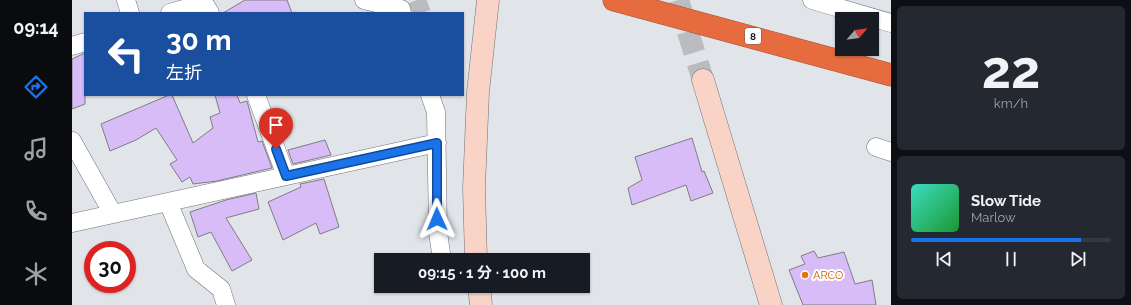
<!DOCTYPE html>
<html lang="ja">
<meta charset="utf-8">
<style>
body{margin:0;font-family:Raleway,"Noto Sans JP",sans-serif;background:#242831;color:#f1f3f6;height:100vh;display:flex;flex-direction:column;font-size:15px;white-space:nowrap}
*{box-sizing:border-box;margin:0}
p{font-size:13px;color:#9ea1a6}
.icon{flex:none;width:22px;height:22px;fill:none;stroke:currentColor;stroke-width:2;stroke-linecap:round;stroke-linejoin:round}
.map{position:relative;flex:1;overflow:hidden}
.sheet{display:flex;flex-direction:column;gap:6px;padding:6px;background:#0d0f14;width:240px}
.sheet>*{flex:none}
.hud{position:absolute;left:12px;top:12px;width:380px;height:84px;border-radius:0px;box-shadow:0 1px 3px #0004;background:#1a4fa0;color:#fff;overflow:hidden}
.needle{width:26px;rotate:61deg}
.controls{position:absolute;left:763px;top:12px;display:grid;gap:8px}
.controls a{display:grid;place-items:center;width:44px;height:44px;border-radius:0px;background:#171b24;box-shadow:0 1px 3px #0004;font-size:20px}
.speed{position:absolute;left:12px;top:241px;display:flex;gap:8px;font-size:20px;font-weight:700;text-align:center}
.speed>*{display:grid;place-content:center;width:52px;height:52px;border-radius:50%;background:#171b24;box-shadow:0 1px 3px #0004;line-height:1}
.speed .limit{border:6px solid #d22;background:#fff;color:#111}
.pin{position:absolute;display:grid;place-items:center;width:34px;height:34px;color:#fff;margin:-41px -17px;border-radius:50% 50% 50% 0;rotate:-45deg;box-shadow:0 0 4px #0007}
.pin .icon{rotate:45deg}
.me{position:absolute;width:44px;margin:-22px;rotate:359deg;stroke-linejoin:round;filter:drop-shadow(0 0 3px #0008)}
.turn{display:flex;align-items:center;gap:14px;height:84px;padding:0 16px;font-size:18px}
.turn .icon{width:52px;height:52px;stroke-width:2.5}
.turn b{display:block;font-size:28px;line-height:34px}
.sheet .card{flex:1;display:flex;flex-direction:column;justify-content:center;gap:6px;min-width:0;padding:0 14px;border-radius:6px;background:#242831}
.sheet .dial{align-items:center;gap:0}
.dial b{font-size:52px;line-height:1}
.song{display:flex;align-items:center;gap:12px}
.cover{width:48px;height:48px;border-radius:6px;background:linear-gradient(135deg,hsl(170 70% 55%),hsl(130 70% 35%))}
.played{height:4px;border-radius:2px;background:linear-gradient(90deg,#1a73e8 85%,#363941 85%)}
.keys{display:flex;justify-content:space-around;direction:ltr}
.trip{position:absolute;left:302px;top:253px;width:216px;height:40px;border-radius:0px;background:#171b24;box-shadow:0 1px 3px #0004;font-weight:700;line-height:40px;text-align:center}
main{display:flex;flex:1;min-height:0}
.tabs{display:flex;flex-direction:column;width:72px;justify-content:space-around;align-items:center;background:#090b0e;color:#9ea1a6}
.tabs .icon{width:28px;height:28px}
.tabs .selected{color:#1a73e8}
.tabs b{font-size:18px;color:#f1f3f6}
.map>svg:first-child{display:block}
.building{fill:#d7bcf8;stroke:#7f7d82}
.lines{fill:none;stroke-linecap:round;stroke-linejoin:round}
.street-tunnel{stroke:#babcc0;stroke-width:18;stroke-dasharray:18 9;stroke-linecap:butt}
.secondary-tunnel{stroke:#babcc0;stroke-width:22;stroke-dasharray:22 11;stroke-linecap:butt}
.street-casing{stroke:#6f7276;stroke-width:19}
.secondary-casing{stroke:#6f7276;stroke-width:23}
.highway-casing{stroke:#a05134;stroke-width:23}
.street{stroke:#fff;stroke-width:18}
.secondary{stroke:#f8d3c6;stroke-width:22}
.highway{stroke:#e66c40;stroke-width:22}
.route-casing{stroke:#114b97;stroke-width:10}
.route{stroke:#1a73e8;stroke-width:7}
.food-dot{fill:#e8710a;stroke:#fff;stroke-width:1.5}
.labels{text-anchor:middle;dominant-baseline:central;stroke-width:4;stroke-linejoin:round;paint-order:stroke}
.shield{fill:#fff;stroke:#616262;stroke-width:1}
.shield-label{font-size:10px;font-weight:bold;fill:#1d1e1f}
.food-label{font-size:11px;fill:#c56008;stroke:#fff;text-anchor:start}
</style>
<main>
<nav class="tabs">
<b>09:14</b>
<svg class="icon selected" aria-label="directions" viewBox="0 0 24 24"><path d="M12 3l9 9-9 9-9-9zM9 14v-3h6M13 9l2 2-2 2"/></svg>
<svg class="icon" aria-label="music" viewBox="0 0 24 24"><path d="M9 18V5l10-2v13"/><circle cx="6" cy="18" r="3"/><circle cx="16" cy="16" r="3"/></svg>
<svg class="icon" aria-label="phone" viewBox="0 0 24 24"><path d="M5 4h4l2 5-3 2q2 4 5 5l2-3 5 2v4C11 20 4 13 5 4z"/></svg>
<svg class="icon" aria-label="climate" viewBox="0 0 24 24"><path d="M12 3v18M4 7l16 10M4 17L20 7"/></svg>
</nav>
<div class="map">
<svg width="819" height="305" viewBox="0 0 819 305">
<rect width="100%" height="100%" fill="#e1e4e8"/>
<path class="building" d="M173 0H215L220 13H151Z
M13 53V104L0 109V59Z
M97 95H100L121 143 141 128 138 117 148 113 143 95H165L168 103 175 101 186 142 190 141 200 168 145 181 121 184 118 177 110 182 98 164 105 160 84 128 64 140 38 151 29 124Z
M620 138 630 172 632 171 641 193 619 201 614 185 560 205 556 188 570 180 563 157Z
M253 140 259 155 221 164 216 150Z
M252 179 267 227 248 234 244 223 211 240 196 202 229 187 228 184Z
M184 193 187 209 154 218 180 260 160 271 139 232 126 237 118 212 154 200Z
M742 251 746 258 772 252 783 284 800 280 804 305H731L717 270 733 264 729 256Z"/>
<g class="lines">
<path class="street-tunnel" d="M345 0 350 13"/>
<path class="secondary-tunnel" d="M606 0 631 80"/>
<defs>
<path id="street" d="M54 0 58 13
M292 0 329 9 330 13
M740 0 819 23
M98 13 132 3 138 13
M0 46 13 42
M184 95 214 176
M358 95 364 112 366 232 370 260
M0 141 41 214
M804 147 819 152
M96 202 124 269 149 289 154 305
M0 223 365 143"/>
<path id="secondary" d="M631 80 699 305
M404 260 402 188 406 92 416 0
M407 286 409 305"/>
<path id="highway" d="M542 0 819 75"/>
</defs>
<use href="#street" class="street-casing"/>
<use href="#secondary" class="secondary-casing"/>
<use href="#highway" class="highway-casing"/>
<use href="#street" class="street"/>
<use href="#secondary" class="secondary"/>
<use href="#highway" class="highway"/>
</g>
<g class="lines">
<defs>
<path id="route" d="M204 149 214 176 365 143V219"/>
</defs>
<use href="#route" class="route-casing"/>
<use href="#route" class="route"/>
</g>
<circle class="food-dot" cx="733" cy="275" r="4"/>
<g class="labels">
<rect class="shield" x="673" y="28" width="16" height="16" rx="3"/>
<g class="shield-label">
<text x="681" y="36">8</text>
</g>
<g class="food-label">
<text x="741" y="275">ARCO</text>
</g>
</g>
</svg>
<div class="controls">
<a><svg class="needle" viewBox="-14 -14 28 28"><path d="M0-13l5 13h-10z" fill="#e53935"/><path d="M0 13l5-13h-10z" fill="#9ea1a6"/></svg></a>
</div>
<div class="speed"><div class="limit">30</div></div>
<div class="pin" style="left:204px;top:149px;background:#d93025"><svg class="icon" aria-label="arrive" viewBox="0 0 24 24"><path d="M6 21V4h12l-3 4 3 4H6"/></svg></div>
<svg class="me" style="left:365px;top:219px" viewBox="-20 -20 40 40"><path d="M0-17L14 15 0 8-14 15z" fill="#1a73e8" stroke="#fff" stroke-width="4"/></svg>
<div class="trip">09:15 · 1 分 · 100 m</div>
<div class="hud">
<div class="turn"><svg class="icon" aria-label="left" viewBox="0 0 24 24"><path d="M17 20v-9H6M10 6l-5 5 5 5"/></svg><div><b>30 m</b>左折</div></div>
</div>
</div>
<section class="sheet">
<div class="card dial"><b>22</b><p>km/h</p></div>
<div class="card">
<div class="song"><i class="cover"></i><div><b>Slow Tide</b><p>Marlow</p></div></div>
<div class="played"></div>
<div class="keys"><svg class="icon" aria-label="previous" viewBox="0 0 24 24"><path d="M18 5L8 12l10 7zM5 5v14"/></svg><svg class="icon" aria-label="pause" viewBox="0 0 24 24"><path d="M8 5v14M16 5v14"/></svg><svg class="icon" aria-label="next" viewBox="0 0 24 24"><path d="M6 5l10 7-10 7zM19 5v14"/></svg></div>
</div>
</section>
</main>
